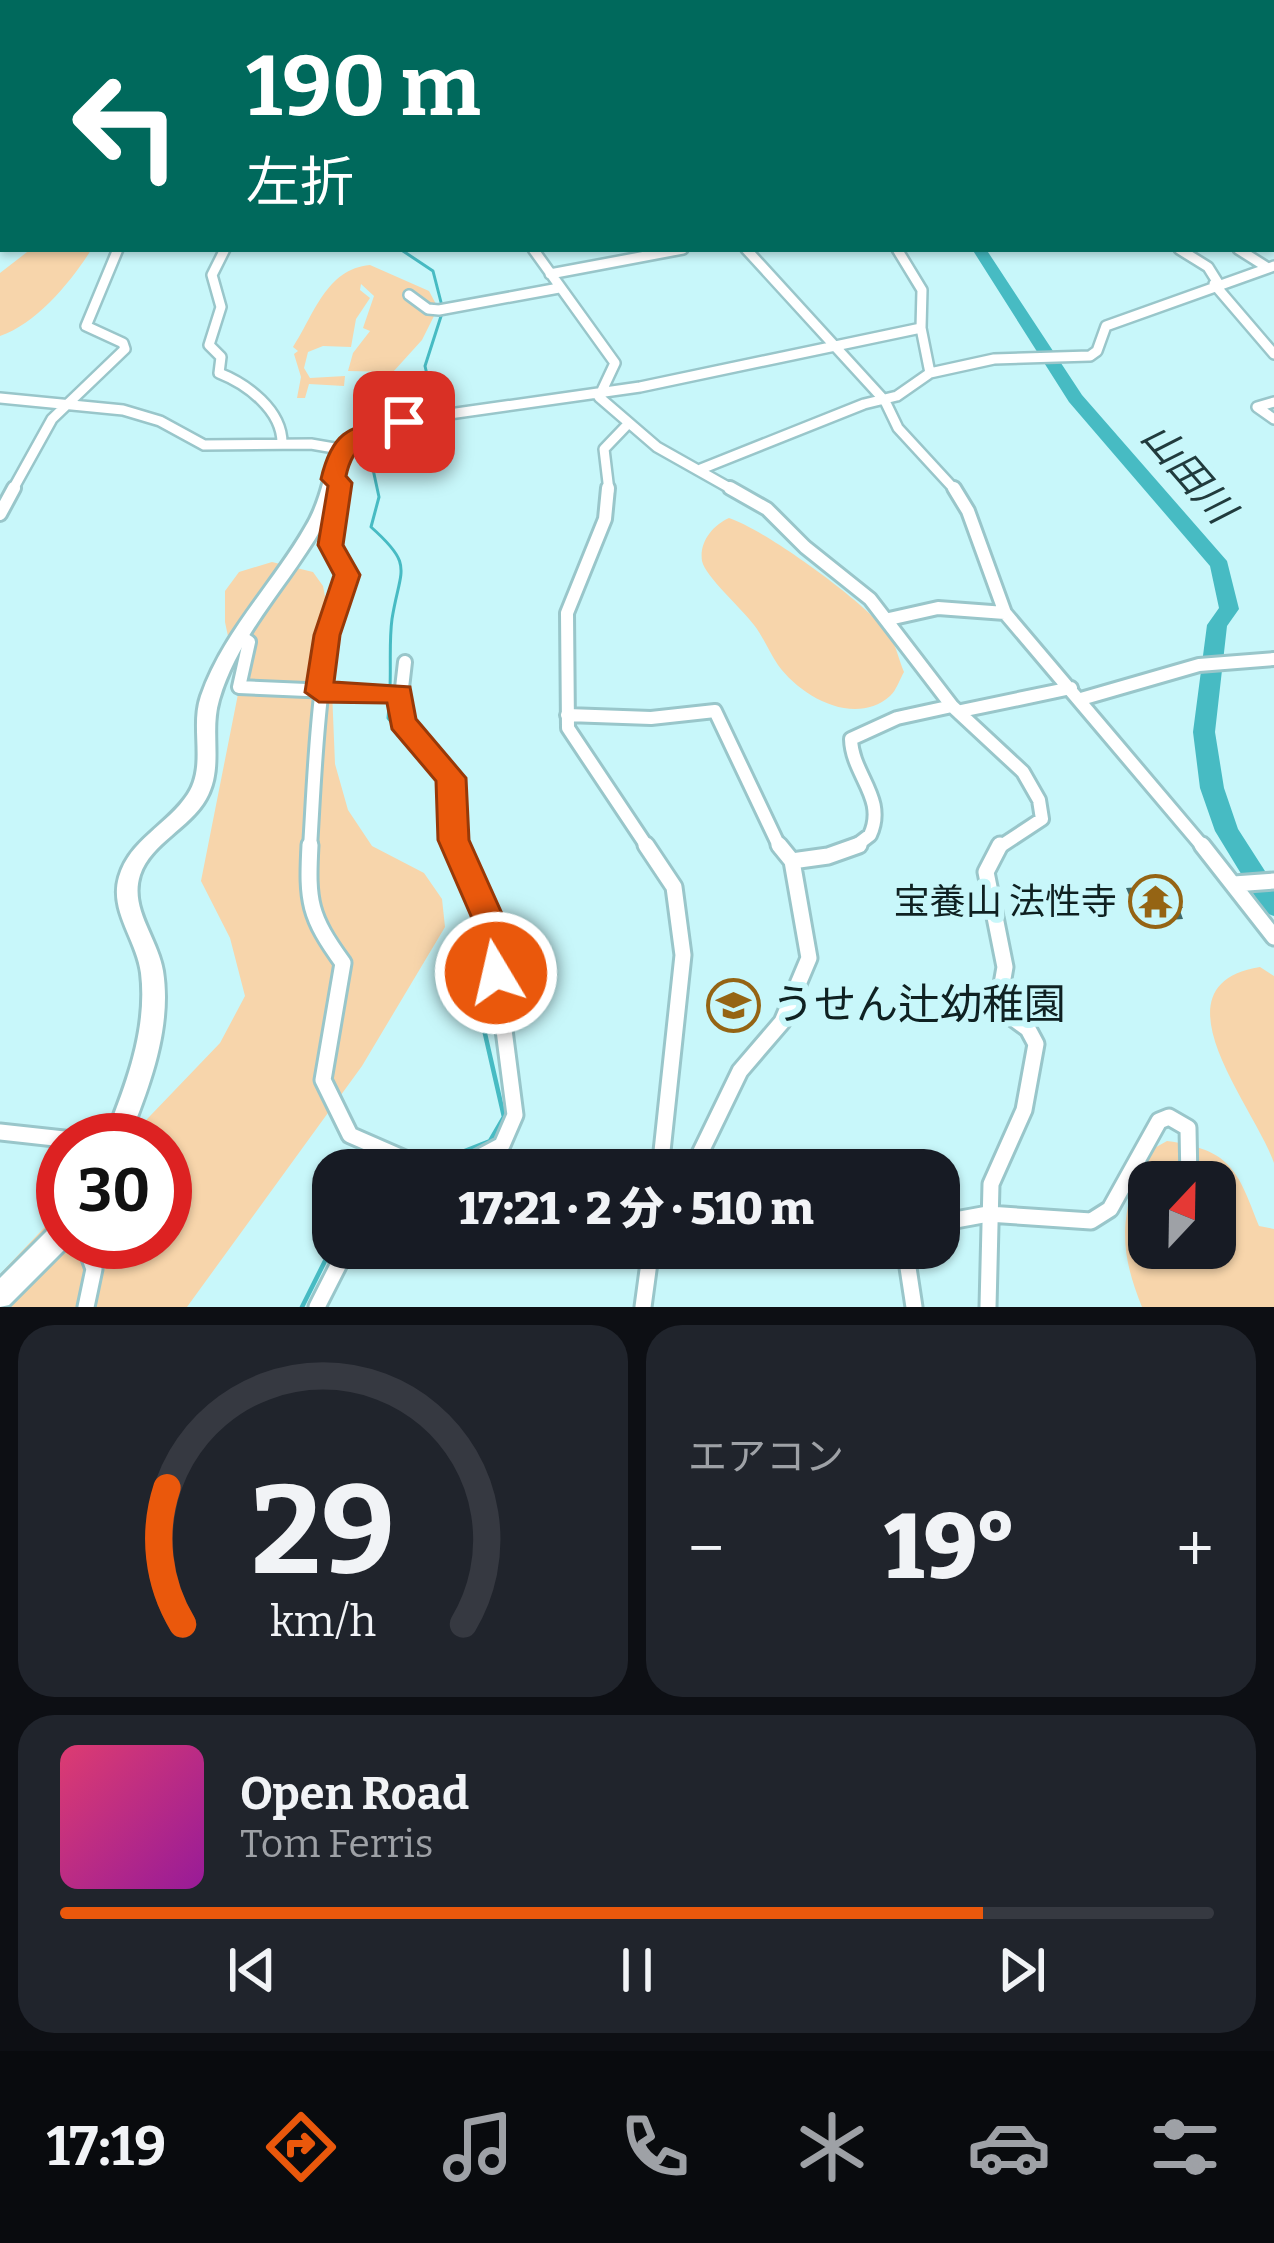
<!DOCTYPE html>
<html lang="ja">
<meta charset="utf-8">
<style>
body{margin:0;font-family:Bitter,"Noto Sans JP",serif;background:#20242c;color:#f1f3f6;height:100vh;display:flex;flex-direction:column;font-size:45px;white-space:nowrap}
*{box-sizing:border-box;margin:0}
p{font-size:39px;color:#9ea1a6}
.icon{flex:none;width:66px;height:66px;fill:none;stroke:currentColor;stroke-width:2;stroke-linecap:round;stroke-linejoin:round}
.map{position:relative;height:1307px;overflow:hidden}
.panel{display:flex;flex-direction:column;gap:18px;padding:18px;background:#0d0f14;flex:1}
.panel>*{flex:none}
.banner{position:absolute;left:0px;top:0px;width:1275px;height:252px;box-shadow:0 3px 9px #0004;background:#00695c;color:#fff;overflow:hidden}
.needle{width:78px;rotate:22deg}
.tools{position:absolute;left:1128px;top:1161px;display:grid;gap:24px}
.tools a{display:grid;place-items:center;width:108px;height:108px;border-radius:24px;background:#171b24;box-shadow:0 3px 9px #0004;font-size:60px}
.speed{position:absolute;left:36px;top:1113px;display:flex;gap:24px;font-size:60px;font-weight:700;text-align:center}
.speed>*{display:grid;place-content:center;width:156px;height:156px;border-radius:50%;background:#171b24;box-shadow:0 3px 9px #0004;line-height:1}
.speed .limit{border:18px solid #d22;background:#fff;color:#111}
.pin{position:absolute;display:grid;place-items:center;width:102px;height:102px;color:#fff;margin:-51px;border-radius:24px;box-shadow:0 6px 18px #0006}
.me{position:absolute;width:132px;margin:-66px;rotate:351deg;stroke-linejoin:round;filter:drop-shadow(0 0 9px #0008)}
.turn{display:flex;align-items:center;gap:42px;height:252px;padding:0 48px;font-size:54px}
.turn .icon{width:156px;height:156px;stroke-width:2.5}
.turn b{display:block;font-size:84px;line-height:102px}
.big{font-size:90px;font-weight:800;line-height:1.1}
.panel .tile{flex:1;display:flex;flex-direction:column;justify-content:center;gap:18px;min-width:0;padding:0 42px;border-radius:36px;background:#20242c}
.panel .dial{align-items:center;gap:0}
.dial svg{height:312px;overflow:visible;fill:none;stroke:#363941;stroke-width:7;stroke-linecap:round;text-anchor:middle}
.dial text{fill:#f1f3f6;stroke:none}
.song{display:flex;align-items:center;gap:36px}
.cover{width:144px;height:144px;border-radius:18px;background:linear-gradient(135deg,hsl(340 70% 55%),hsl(300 70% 35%))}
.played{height:12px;border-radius:6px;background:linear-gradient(90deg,#ea580c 80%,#363941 80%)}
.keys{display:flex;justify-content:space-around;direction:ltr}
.heat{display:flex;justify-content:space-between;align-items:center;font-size:66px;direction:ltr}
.panel .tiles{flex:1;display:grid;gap:18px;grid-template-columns:1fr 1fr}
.tile:last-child{grid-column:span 2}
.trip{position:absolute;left:312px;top:1149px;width:648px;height:120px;border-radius:36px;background:#171b24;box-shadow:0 3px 9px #0004;font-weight:800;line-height:120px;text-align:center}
.menu{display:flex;height:192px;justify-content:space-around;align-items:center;background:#090b0e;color:#9ea1a6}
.menu .icon{width:84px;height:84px}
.menu .current{color:#ea580c}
.menu b{font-size:54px;color:#f1f3f6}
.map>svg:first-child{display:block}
.green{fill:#f7d5ab;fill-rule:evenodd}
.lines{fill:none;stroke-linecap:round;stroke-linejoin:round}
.stream-far1{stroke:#47bbc3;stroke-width:3}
.stream{stroke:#47bbc3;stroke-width:4.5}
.river{fill:#47bbc3;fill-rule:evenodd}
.building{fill:#3f6a6d}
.street-far3-casing{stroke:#99c6ca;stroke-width:10}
.street-far2-casing{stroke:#99c6ca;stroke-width:14}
.street-far1-casing{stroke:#99c6ca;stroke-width:18}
.street-casing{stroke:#99c6ca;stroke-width:21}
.secondary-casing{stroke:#99c6ca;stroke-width:6}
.highway-casing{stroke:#99c6ca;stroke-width:6}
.street-far3{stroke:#fff;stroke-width:8}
.street-far2{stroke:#fff;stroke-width:9}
.street-far1{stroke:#fff;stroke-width:12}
.street{stroke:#fff;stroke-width:15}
.secondary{fill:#fff;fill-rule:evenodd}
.highway{fill:#fff;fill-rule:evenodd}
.rail-casing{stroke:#293f41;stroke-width:6}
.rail{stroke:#c8f7fa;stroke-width:3;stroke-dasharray:6;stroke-linecap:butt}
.route{fill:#ea580c;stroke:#983908;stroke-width:3}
.labels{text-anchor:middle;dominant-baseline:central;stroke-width:12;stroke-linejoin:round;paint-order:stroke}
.poi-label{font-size:36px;fill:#0f2122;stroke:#c8f7fa;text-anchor:end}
.water-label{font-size:39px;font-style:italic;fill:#213b3d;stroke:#c8f7fa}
.near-poi-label{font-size:42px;fill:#0f2122;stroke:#c8f7fa;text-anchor:start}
</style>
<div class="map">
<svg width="1274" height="1307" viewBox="0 0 1274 1307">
<rect width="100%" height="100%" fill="#c8f7fa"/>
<path class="green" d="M31 249 91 250C71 282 36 324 0 336V273Z
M370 265 429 291 438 308 422 340 393 372 348 371 353 353 370 331 363 328 374 296 361 284 360 290 370 298 356 319 351 347 323 346 308 352 304 368 310 378 345 376 344 386 309 384 305 398H297L301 377 294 354 298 351 293 347C314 315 326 269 370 265Z
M729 518C764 529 870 605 890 636 896 646 899 660 904 672 900 679 896 691 890 696 855 727 801 697 778 665 769 652 764 638 754 625 743 610 705 576 702 561 699 542 713 525 729 518Z
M272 562 313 572 323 586 329 617 335 764 348 810 372 846 424 873 442 899 445 927 362 1066 187 1307H0V1274L63 1208V1242H165V1140H127L220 1043 245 996 230 938 201 881 239 689 225 622V591L239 572Z
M1260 967 1274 976V1163C1255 1107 1149 985 1260 967Z
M1167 1141C1231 1150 1237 1169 1259 1226L1274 1229V1307H1142C1117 1245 1122 1218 1142 1155ZM1149 1182H1215V1248H1149Z"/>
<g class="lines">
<path class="stream-far1" d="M400 249 433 271 443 310 425 366 432 396 417 414
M390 687C391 665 389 641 392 619 400 568 415 566 371 527L379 497 371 460 405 424
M390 697 388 718 442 785 446 848"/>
<path class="stream" d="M445 845 468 896
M419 1169 490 1141 504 1117 483 1025 478 922
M302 1307 333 1245"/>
<path class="river" d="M1274 35V43L1272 44V36Z
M1272 128H1274V136H1272Z
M972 249H986L1082 395 1227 561 1239 609 1227 626 1215 732 1224 788 1238 829 1274 885V916L1265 913 1215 831 1200 788 1193 732 1207 625 1219 608 1210 566 1069 402Z"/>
</g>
<path class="building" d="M1168 885 1183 908H1179L1183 919 1140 922 1126 888Z"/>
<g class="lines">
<defs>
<path id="street-far3" d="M591 3 621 0
M1096 3 1130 0"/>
<path id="street-far2" d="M225 249 212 275 221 307 209 345 221 357 219 373C247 384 282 410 282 443
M533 249 615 363 599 397
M746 249 885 401 898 428 956 491
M897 249 922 290 921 328 930 373
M1179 249 1208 267 1218 283
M1238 249 1268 268
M550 274 683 249
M1214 284 1274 354
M409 295 428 309 439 310 559 288
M599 397 657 447 735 491
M0 398 123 410 160 421 204 445 311 444 340 449 367 431 400 421 640 387 921 328
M1274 402 1257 407 1274 419
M701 469 864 404 897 396 930 373 994 359 1090 356 1097 351 1106 326 1274 266
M333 479 340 483 339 491
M12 491 52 419 125 349 123 343 86 326 118 249
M609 491 604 449 627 425"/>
<path id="street-far1" d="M608 488 605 519 567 613 568 728 648 848
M730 488 767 509 805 547 870 599 952 706 1023 772 1039 800 1042 819 998 848
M954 488 968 511 1005 613 1204 848
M0 514 14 488
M889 619 938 608 1005 613
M243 638 249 642 239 687 400 694
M405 662 399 714 445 770 454 789 457 848
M1081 699 1199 665 1274 659
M961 711 1071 688
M567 715 651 718 715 711 780 848
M310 848C316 752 317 666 347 575L331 545 339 488
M853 848 870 835C887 798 852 775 851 739L897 718 952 706"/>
<path id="street" d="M310 845C307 902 309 916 343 963L323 1080 350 1135 405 1159 412 1170
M646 845 674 887 683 955 660 1170
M779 845 792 861
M1202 845 1274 937
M1234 884 1274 881
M0 1132 73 1140
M455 1170 502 1145 515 1115 492 937 456 845
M692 1170 740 1071 782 1022 809 958 792 861 828 856 859 845
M1214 1182 1216 1174
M939 1223 988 1214 1091 1221 1110 1209 1159 1121 1169 1117 1188 1128 1189 1182
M84 1242 94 1269 86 1307
M905 1248 914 1307
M317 1307 347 1248
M643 1307 651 1248
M988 1307 991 1184 1024 1110 1036 1044 1028 1029 998 1007 1005 967 986 872 1000 845"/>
<path id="secondary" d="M0 64H3V70H0Z
M340 444 348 449C341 476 336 503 322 527 289 585 238 635 219 700 209 733 224 767 206 799 190 828 151 843 140 875 129 909 158 938 163 971 172 1028 149 1088 128 1140H104C125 1088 148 1030 141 973 137 940 109 911 119 877 130 839 168 825 188 794 207 765 190 728 201 696 223 632 273 584 306 526 320 503 325 475 332 449Z
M63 1221V1242H72L9 1305 0 1307V1278L54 1224Z"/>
<path id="highway" d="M1274 60V68L1272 69V61Z
M0 134H3V142H0Z"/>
</defs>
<use href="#street-far3" class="street-far3-casing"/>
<use href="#street-far2" class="street-far2-casing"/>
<use href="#street-far1" class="street-far1-casing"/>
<use href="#street" class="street-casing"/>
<use href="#secondary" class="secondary-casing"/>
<use href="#highway" class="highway-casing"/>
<use href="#street-far3" class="street-far3"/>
<use href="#street-far2" class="street-far2"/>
<use href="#street-far1" class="street-far1"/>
<use href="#street" class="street"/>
<use href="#secondary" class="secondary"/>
<use href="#highway" class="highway"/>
<defs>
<path id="rail" d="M1120 3 1160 0"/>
</defs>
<use href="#rail" class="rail-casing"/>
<use href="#rail" class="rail"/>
</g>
<path class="route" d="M404 415 415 422 412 427C377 436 354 438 346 476L352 483 343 545 360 575 340 635 334 682 410 687 416 719 466 778 469 840 503 916 512 973 507 983 496 987 484 983 471 916 438 840 436 781 392 729 387 703 319 702 305 692 314 635 334 575 318 545 328 486 321 479C334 424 354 428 404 415Z"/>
<defs>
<symbol id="temple-ring" viewBox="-11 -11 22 22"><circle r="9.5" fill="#c8f7fa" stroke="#956414" stroke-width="1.5"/><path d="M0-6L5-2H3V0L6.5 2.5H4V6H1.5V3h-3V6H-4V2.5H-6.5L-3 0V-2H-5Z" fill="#956414"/></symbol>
<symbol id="school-ring" viewBox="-11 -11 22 22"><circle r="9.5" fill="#c8f7fa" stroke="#956414" stroke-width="1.5"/><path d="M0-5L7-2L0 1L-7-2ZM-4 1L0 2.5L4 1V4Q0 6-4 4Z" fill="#956414"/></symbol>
</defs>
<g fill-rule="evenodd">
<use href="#temple-ring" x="1126" y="872" width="59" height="59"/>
<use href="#school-ring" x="704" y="976" width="59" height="59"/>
</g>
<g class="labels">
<g class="poi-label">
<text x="1117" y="902">宝養山 法性寺</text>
</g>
<g class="water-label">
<text transform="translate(1188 473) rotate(49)">山田川</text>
</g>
<g class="near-poi-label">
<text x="772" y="1005">うせん辻幼稚園</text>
</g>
</g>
</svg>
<div class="tools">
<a><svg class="needle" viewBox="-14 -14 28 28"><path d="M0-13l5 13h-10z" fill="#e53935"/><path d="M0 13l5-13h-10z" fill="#9ea1a6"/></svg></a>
</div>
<div class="speed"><div class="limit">30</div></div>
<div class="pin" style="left:404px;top:422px;background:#d93025"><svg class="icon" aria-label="arrive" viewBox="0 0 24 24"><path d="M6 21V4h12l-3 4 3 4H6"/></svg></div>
<svg class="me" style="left:496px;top:973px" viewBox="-20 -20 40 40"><circle r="17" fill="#ea580c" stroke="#fff" stroke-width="3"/><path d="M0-11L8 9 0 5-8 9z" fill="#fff"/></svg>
<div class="trip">17:21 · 2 分 · 510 m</div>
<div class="banner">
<div class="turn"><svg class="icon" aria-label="left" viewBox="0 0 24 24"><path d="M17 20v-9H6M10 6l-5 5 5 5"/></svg><div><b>190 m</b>左折</div></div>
</div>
</div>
<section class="panel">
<div class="tiles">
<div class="tile dial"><svg viewBox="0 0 100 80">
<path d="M14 69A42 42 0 1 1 86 69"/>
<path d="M14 69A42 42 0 0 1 10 34" stroke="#ea580c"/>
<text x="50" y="56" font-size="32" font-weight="700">29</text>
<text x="50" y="72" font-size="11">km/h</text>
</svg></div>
<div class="tile"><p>エアコン</p>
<div class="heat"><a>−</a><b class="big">19°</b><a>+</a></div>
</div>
<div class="tile">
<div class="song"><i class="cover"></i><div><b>Open Road</b><p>Tom Ferris</p></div></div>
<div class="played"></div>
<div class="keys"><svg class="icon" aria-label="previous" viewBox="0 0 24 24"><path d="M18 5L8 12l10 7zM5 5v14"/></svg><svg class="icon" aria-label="pause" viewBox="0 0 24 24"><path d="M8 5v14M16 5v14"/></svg><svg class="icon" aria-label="next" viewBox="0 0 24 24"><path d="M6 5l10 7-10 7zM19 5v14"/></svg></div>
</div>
</div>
</section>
<nav class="menu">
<b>17:19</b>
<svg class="icon current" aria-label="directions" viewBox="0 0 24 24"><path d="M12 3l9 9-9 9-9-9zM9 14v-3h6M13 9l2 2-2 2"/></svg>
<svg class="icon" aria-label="music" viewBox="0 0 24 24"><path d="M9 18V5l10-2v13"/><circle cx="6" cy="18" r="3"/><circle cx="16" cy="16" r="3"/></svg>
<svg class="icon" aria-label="phone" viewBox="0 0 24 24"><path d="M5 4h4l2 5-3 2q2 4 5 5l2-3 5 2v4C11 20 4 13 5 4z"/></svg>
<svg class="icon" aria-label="climate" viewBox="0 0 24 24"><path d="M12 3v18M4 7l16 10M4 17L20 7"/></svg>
<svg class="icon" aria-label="car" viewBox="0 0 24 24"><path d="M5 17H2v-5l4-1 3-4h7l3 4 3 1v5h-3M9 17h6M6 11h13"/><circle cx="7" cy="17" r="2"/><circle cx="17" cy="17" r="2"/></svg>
<svg class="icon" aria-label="filters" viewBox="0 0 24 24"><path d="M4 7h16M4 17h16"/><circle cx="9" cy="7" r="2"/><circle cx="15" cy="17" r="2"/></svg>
</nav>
